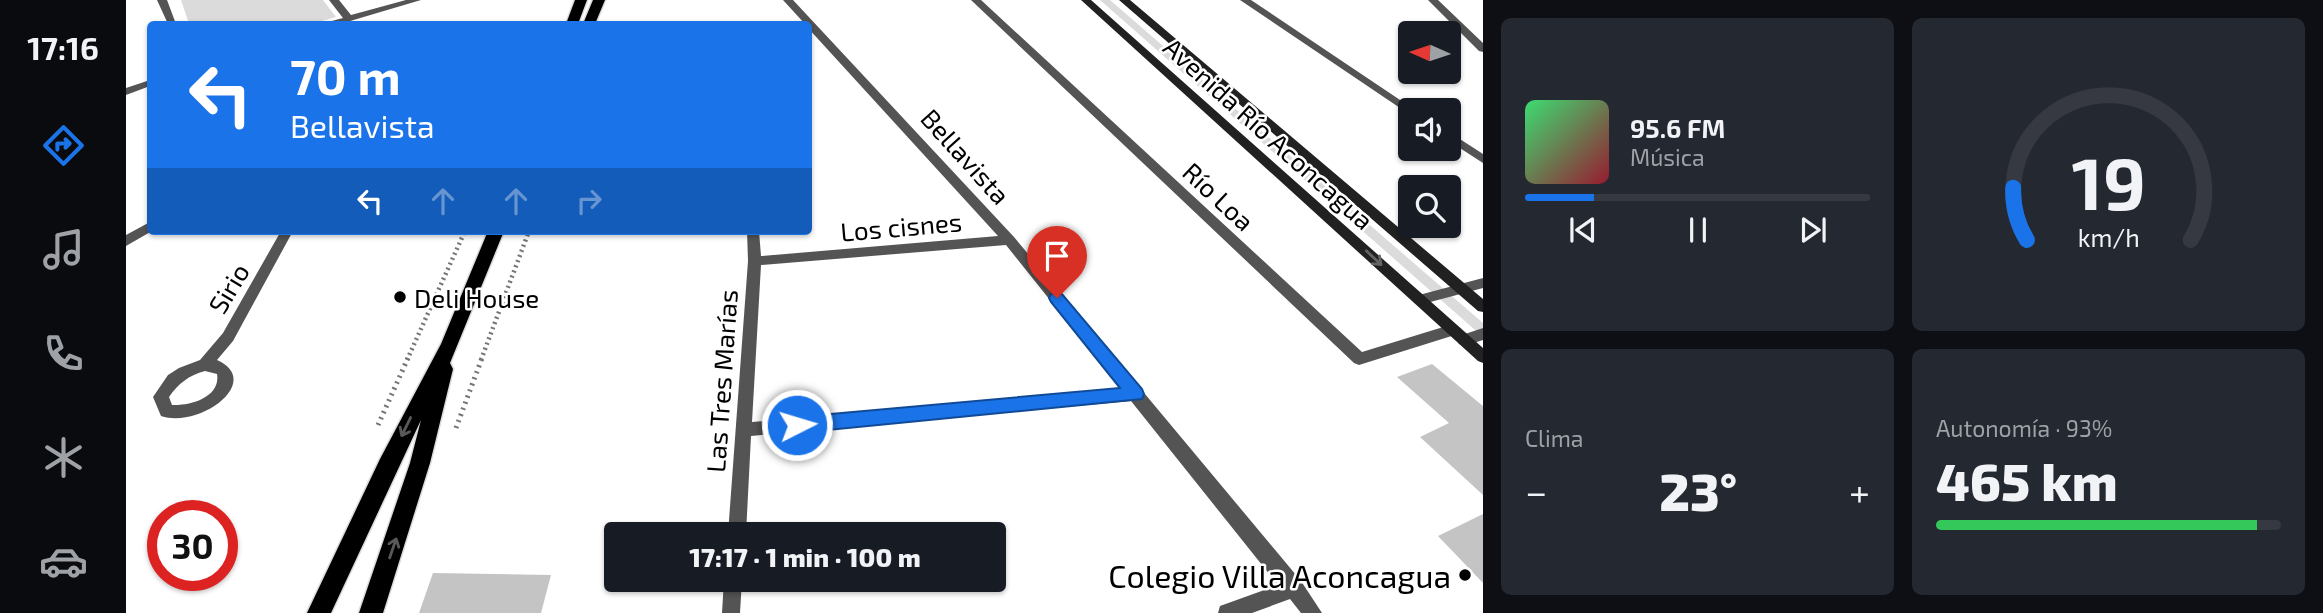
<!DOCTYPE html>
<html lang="es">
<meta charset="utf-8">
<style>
body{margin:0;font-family:"Exo 2",sans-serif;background:#242831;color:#f1f3f6;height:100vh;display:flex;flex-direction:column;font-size:26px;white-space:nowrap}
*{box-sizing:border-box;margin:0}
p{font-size:23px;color:#9ea1a6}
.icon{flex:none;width:38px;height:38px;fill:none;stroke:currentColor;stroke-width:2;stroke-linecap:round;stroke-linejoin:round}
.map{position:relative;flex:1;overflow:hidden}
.sheet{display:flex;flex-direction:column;gap:18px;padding:18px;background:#0d0f14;width:840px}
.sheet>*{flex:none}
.top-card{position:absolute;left:21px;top:21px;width:665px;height:214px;border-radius:7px;box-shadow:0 2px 5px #0004;background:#1a73e8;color:#fff;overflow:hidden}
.needle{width:46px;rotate:273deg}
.controls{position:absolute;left:1272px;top:21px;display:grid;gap:14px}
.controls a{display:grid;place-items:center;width:63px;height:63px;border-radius:7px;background:#171b24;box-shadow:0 2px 5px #0004;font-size:35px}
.speed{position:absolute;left:21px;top:500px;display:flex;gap:14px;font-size:35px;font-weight:700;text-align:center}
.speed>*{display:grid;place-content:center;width:91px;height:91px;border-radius:50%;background:#171b24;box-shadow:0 2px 5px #0004;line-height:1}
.speed .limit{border:10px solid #d22;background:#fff;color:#111}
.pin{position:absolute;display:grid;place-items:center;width:60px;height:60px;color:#fff;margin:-72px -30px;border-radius:50% 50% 50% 0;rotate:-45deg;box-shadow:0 0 7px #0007}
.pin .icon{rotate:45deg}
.me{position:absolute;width:77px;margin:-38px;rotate:85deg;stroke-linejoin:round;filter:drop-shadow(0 0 5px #0008)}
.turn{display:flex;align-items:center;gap:24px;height:147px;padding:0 28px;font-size:32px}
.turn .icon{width:91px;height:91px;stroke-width:2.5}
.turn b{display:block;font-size:49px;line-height:60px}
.lanes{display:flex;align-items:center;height:66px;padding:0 28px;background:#0003;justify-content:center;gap:35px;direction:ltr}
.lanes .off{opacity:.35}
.big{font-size:52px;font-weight:800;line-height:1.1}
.sheet .widget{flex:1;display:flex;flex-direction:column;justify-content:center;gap:10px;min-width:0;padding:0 24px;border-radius:10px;background:#242831}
.sheet .dial{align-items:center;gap:0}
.dial svg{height:182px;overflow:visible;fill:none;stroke:#363941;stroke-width:7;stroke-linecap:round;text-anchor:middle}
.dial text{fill:#f1f3f6;stroke:none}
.song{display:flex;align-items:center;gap:21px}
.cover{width:84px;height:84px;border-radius:10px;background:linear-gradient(135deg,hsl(140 70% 55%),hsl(350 70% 35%))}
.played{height:7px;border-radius:4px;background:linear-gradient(90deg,#1a73e8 20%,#363941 20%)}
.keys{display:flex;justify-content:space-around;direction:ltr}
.heat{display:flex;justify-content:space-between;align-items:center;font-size:38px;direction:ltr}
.charge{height:10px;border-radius:5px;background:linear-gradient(90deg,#34c759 93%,#363941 0)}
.sheet .tiles{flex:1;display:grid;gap:18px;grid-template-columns:repeat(2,1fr)}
.trip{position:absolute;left:478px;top:522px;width:402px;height:70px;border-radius:7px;background:#171b24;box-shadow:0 2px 5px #0004;font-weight:800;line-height:70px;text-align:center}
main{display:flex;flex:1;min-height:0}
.tab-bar{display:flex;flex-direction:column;width:126px;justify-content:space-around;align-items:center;background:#090b0e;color:#9ea1a6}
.tab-bar .icon{width:49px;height:49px}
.tab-bar .selected{color:#1a73e8}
.tab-bar b{font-size:32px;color:#f1f3f6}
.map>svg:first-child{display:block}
.green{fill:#dbdbdb}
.building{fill:#c4c4c4}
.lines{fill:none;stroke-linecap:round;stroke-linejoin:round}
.primary-casing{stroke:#dbdbdb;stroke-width:3}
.path-far1{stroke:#767676;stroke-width:4.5;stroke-dasharray:2 3.5;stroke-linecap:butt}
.path{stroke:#767676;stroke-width:5;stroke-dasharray:2 4.5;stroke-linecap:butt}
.street{fill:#545454;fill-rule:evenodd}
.secondary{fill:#212121;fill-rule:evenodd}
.primary{fill:#000;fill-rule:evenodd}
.oneway{stroke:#646464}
.oneway2{stroke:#595959}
.route{fill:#1a73e8;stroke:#114b97;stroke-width:2}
.poi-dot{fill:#000;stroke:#fff;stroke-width:2.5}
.labels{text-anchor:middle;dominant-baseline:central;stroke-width:5;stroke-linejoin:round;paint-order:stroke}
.street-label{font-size:26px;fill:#000;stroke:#fff}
.poi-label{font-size:26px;fill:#000;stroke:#fff;text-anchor:start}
.near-poi-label{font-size:32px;fill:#000;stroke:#fff;text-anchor:end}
</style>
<main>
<nav class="tab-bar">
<b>17:16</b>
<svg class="icon selected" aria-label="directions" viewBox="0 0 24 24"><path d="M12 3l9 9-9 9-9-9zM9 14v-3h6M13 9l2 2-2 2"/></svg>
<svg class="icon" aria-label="music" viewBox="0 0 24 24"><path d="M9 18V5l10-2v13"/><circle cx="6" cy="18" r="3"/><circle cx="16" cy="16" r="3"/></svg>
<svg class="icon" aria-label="phone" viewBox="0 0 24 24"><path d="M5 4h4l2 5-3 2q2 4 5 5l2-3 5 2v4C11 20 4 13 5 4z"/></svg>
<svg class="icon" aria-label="climate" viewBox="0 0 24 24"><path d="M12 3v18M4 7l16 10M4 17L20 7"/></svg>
<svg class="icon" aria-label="car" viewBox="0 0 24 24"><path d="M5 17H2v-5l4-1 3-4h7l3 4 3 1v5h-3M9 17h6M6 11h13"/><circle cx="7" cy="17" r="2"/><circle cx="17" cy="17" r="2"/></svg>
</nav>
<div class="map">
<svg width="1357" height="613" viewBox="0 0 1357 613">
<rect width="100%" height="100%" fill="#fff"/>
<path class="green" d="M55 0H197L210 17 185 24H63Z
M974 0H984L1357 323V337Z"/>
<path class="building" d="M1306 364 1357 406V495L1294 437 1323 423 1271 377Z
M1357 514V583L1312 536Z
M307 573 425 575 415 613H293Z"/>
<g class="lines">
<defs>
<path id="primary" d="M449 0H461L452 24H440Z
M467 0H479L469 24H457Z
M362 231H378L324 363 327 369 304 463 257 613H233L284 463 295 420 205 613H181L254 459 315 344Z"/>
</defs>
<use href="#primary" class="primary-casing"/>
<path class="path-far1" d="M281 360 339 231
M355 360 403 231"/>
<path class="path" d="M252 425 282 358
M330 428 356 358"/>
<path class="street" d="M31 0H41L50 24H42Z
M203 0H213L225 15 280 0H295L214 24H201L202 22 217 18Z
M657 0H667L888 237 1175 581 1196 613H1175L1164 599 1126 613H1092L1094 606 1152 585 1005 401 625 436 620 534H602L622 261 621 231H633L635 256 872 236 682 28V24H679ZM880 245 995 389 626 422 635 265Z
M845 0H855L1236 352 1327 324 1332 326 1334 330 1332 334 1233 365 1228 363Z
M1114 0H1125L1289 110H1284V113L1280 112Z
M1302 0H1312L1357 43V52L1353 51Z
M24 80V86L0 95V88Z
M1323 132 1357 154V163L1323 141Z
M24 222 26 231 0 246V235Z
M155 231H167L107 341 91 360C138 381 74 429 35 416L27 397 42 375 53 368 74 360 97 333ZM79 371 91 374C95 397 65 406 46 405L43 397C52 384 63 375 79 371Z
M1357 278V288L1293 305 1286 300 1293 295Z
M1357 328V340L1338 346 1333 344 1331 340 1333 336Z
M598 579H616L614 613H596Z"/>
<path class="secondary" d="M955 0H965L1357 348V363L1352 361Z
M993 0H1004L1357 299V312L1352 311Z"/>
<use href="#primary" class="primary"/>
</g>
<defs><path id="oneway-shaft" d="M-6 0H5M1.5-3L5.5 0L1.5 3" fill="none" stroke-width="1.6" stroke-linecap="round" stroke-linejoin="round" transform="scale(1.75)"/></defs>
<use class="oneway" href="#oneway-shaft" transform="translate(1248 258) rotate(43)"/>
<g class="oneway2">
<use href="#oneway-shaft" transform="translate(280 427) rotate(116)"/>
<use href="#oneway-shaft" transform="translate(267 548) rotate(-71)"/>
</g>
<path class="route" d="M931 292 936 294 1016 389 1018 394 1016 399 671 433 664 431 662 425 664 420 671 417 994 388 925 302 923 298 925 294Z"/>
<g class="poi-dot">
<circle cx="274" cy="297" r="7"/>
<circle cx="1339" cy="575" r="7"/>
</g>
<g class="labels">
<g class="street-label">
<text transform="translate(1143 133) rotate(42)">Avenida Río Aconcagua</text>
<text transform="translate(840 156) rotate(48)">Bellavista</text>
<text transform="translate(1093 196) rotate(43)">Río Loa</text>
<text transform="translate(775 226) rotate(-5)">Los cisnes</text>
<text transform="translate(102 288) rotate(-59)">Sirio</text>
<text transform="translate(595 381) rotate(-86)">Las Tres Marías</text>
</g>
<g class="poi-label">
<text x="288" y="297">Deli House</text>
</g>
<g class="near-poi-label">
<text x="1325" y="575">Colegio Villa Aconcagua</text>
</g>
</g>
</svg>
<div class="controls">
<a><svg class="needle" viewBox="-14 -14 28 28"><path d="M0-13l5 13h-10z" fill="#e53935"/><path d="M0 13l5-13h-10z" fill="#9ea1a6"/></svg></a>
<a><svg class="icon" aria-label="sound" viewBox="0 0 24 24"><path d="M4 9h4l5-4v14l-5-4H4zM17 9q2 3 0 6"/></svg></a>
<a><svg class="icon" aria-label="search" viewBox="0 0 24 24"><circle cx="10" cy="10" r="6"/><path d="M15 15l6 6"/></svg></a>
</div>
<div class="speed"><div class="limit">30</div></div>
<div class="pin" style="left:931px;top:298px;background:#d93025"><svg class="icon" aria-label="arrive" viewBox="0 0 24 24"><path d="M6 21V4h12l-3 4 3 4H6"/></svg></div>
<svg class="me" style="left:671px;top:425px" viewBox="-20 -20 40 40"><circle r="17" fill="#1a73e8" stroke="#fff" stroke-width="3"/><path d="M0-11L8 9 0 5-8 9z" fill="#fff"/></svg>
<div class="trip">17:17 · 1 min · 100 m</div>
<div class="top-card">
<div class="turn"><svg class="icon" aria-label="left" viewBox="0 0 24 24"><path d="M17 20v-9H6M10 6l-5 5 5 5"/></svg><div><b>70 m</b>Bellavista</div></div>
<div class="lanes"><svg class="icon" aria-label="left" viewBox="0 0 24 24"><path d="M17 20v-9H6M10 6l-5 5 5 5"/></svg><svg class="icon off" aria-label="ahead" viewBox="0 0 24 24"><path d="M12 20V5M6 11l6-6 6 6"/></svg><svg class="icon off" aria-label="ahead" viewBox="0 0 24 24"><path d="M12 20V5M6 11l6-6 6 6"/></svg><svg class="icon off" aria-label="right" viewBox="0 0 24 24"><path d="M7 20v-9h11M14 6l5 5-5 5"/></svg></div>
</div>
</div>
<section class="sheet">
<div class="tiles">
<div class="widget">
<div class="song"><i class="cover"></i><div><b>95.6 FM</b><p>Música</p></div></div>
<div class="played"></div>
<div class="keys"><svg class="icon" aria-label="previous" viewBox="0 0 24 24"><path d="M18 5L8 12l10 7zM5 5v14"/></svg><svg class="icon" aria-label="pause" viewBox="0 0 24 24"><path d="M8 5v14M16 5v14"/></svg><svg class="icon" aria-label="next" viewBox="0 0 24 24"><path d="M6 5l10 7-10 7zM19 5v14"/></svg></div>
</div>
<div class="widget dial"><svg viewBox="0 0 100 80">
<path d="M14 69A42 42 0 1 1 86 69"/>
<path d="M14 69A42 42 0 0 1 8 46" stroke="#1a73e8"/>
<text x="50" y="56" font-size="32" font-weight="700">19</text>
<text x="50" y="72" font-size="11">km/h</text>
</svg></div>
<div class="widget"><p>Clima</p>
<div class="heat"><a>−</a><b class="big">23°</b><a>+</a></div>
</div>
<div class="widget"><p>Autonomía · 93%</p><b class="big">465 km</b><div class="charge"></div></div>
</div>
</section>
</main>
